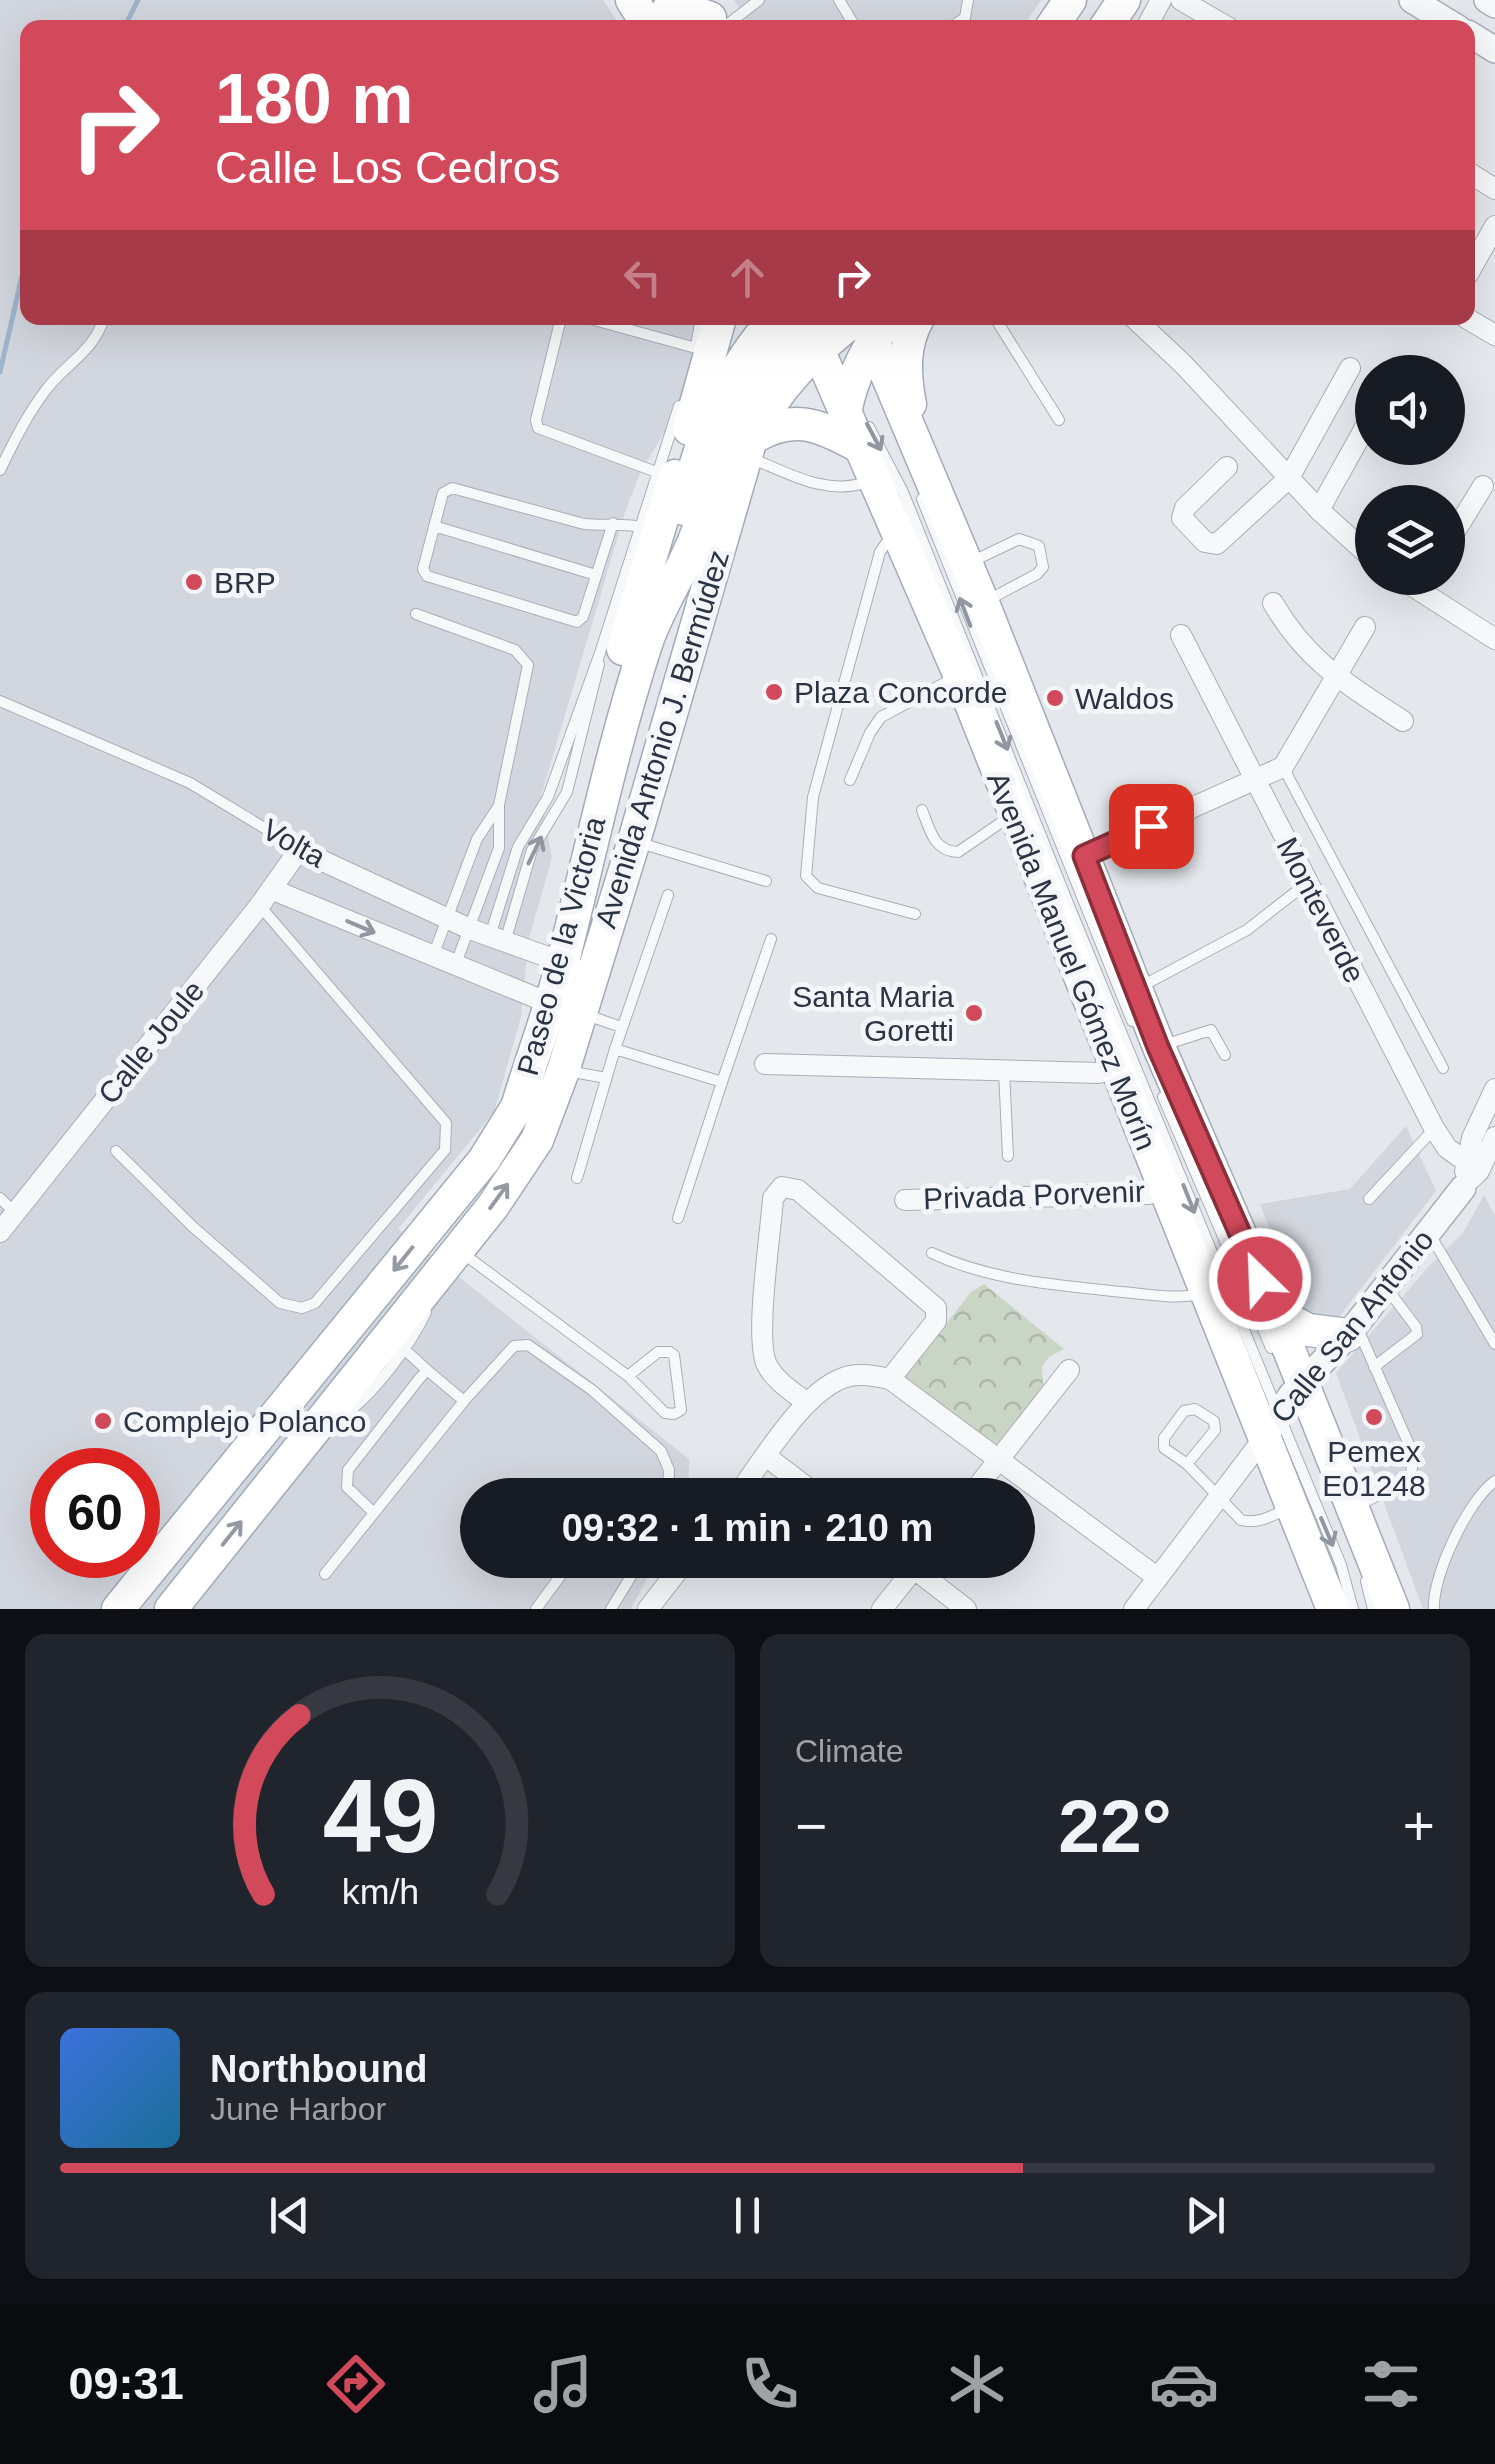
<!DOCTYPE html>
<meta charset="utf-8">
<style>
body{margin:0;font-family:Arial,sans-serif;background:#20242c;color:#f1f3f6;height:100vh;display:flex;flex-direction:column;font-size:38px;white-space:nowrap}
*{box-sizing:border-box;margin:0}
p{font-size:32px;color:#9ea1a6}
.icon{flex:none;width:55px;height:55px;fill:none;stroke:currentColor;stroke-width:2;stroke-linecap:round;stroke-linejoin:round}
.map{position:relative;height:1609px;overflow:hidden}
.panel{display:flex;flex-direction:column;gap:25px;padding:25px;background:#0d0f14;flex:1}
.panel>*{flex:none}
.guide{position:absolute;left:20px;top:20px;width:1455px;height:305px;border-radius:20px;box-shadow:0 10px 40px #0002;background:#d1495b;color:#fff;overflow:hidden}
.controls{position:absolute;left:1355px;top:355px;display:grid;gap:20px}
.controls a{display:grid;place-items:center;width:110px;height:110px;border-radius:50%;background:#171b24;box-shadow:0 10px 40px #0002;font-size:50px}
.speed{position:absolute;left:30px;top:1448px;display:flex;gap:20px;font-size:50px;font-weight:700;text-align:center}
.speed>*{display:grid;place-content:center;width:130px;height:130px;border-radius:50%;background:#171b24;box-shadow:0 10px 40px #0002;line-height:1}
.speed .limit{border:15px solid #d22;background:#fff;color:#111}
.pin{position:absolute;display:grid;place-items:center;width:85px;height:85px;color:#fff;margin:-42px;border-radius:20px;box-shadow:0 5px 15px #0006}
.me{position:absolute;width:110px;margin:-55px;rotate:336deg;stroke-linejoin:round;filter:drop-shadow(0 0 8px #0008)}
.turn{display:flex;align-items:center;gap:35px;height:210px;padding:0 30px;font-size:45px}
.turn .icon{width:130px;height:130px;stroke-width:2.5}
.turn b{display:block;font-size:70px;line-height:85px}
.lanes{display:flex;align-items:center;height:95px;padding:0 30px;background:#0003;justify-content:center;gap:50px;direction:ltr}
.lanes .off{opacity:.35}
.big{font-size:75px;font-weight:600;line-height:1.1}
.panel .widget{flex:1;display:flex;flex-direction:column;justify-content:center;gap:15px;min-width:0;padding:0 35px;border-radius:20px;background:#20242c}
.panel .dial{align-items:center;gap:0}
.dial svg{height:260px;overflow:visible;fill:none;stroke:#363941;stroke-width:7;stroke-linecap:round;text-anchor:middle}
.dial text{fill:#f1f3f6;stroke:none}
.song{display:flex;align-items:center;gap:30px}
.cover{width:120px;height:120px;border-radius:15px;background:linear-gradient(135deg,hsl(220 70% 55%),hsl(200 70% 35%))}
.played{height:10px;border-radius:5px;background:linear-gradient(90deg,#d1495b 70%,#363941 70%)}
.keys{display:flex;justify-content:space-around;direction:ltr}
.heat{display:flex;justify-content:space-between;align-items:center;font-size:55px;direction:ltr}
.panel .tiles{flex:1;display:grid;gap:25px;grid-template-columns:1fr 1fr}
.widget:last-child{grid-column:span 2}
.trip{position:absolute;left:460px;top:1478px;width:575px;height:100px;border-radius:50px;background:#171b24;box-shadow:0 10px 40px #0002;font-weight:600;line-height:100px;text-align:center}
.tabs{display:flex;height:160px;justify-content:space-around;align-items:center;background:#090b0e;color:#9ea1a6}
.tabs .icon{width:70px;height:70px}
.tabs .selected{color:#d1495b}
.tabs b{font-size:45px;color:#f1f3f6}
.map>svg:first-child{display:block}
.built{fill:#d2d6de;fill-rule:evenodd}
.forest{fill:url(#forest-crowns)}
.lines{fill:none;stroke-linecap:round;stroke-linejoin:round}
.stream{stroke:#9fb4cc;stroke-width:5}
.service-casing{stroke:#a9aeb7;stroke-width:12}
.minor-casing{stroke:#a9aeb7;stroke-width:22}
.tertiary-casing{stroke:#a9aeb7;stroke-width:28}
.primary-casing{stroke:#a3abb8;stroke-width:35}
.service{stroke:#f7f8fa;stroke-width:10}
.minor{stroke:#f7f8fa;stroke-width:20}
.tertiary{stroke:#f7f8fa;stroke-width:25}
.primary{stroke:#fff;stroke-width:32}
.oneway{stroke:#9196a0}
.oneway2{stroke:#959aa2}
.route-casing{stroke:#882f3b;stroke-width:25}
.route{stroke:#d1495b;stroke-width:18}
.poi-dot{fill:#d1495b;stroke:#f4f6f9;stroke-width:4}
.labels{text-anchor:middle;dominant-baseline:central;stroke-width:10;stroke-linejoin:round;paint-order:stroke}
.poi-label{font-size:30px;fill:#2b3445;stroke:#f4f6f9;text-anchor:start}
.street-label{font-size:30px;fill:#2b3445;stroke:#f4f6f9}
</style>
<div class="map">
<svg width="1495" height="1609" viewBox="0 0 1495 1609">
<defs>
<pattern id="forest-crowns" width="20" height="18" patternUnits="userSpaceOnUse" patternTransform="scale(2.5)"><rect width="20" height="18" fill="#c9d6c5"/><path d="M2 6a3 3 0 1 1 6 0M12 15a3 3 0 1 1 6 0" fill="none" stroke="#adb8ab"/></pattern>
</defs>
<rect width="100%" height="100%" fill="#e4e7ec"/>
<path class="built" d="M0 0H603L621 27 28 28V318H709L697 379 641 471 626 509 541 796 552 858 529 938 521 1017 494 1112 398 1229 689 1459 688 1495H478V1560H657L631 1609H0ZM52 1470H138V1555H52Z
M734 0H1041L1022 28 751 27Z
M1406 1126 1436 1191 1336 1321 1306 1319 1260 1204 1350 1189Z
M1484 1195 1495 1216V1609H1423L1336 1373 1430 1265 1463 1233Z"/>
<path class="forest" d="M984 1284 1064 1349 1049 1357 1042 1367 1043 1385 998 1446 905 1377 971 1292Z"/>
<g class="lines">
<path class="stream" d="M124 28 138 0
M0 372 28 250"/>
<defs>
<path id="service" d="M839 0 856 28
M723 28 759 0
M949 28 965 18 968 0
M561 318 536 420 538 428 659 473
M587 318 696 348
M995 318 1059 420
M696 346 701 318
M869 427 903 492 1070 908 1341 1565 1353 1609
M751 458C790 474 826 496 868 482
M0 470C14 441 29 411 49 386 70 361 94 350 104 318
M922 499 1132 1021
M613 523 583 617 577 622 427 576 423 569 443 493 452 488 584 524C604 526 622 523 641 527
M434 526 596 575
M893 533 880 552 813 797 806 876 818 888 915 914
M971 562 1019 539 1039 546 1043 567 1037 574 988 600
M416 614 515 650 528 665 499 805V848L455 966
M0 701 190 783 299 849
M1283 767 1443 1068
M850 780 870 733 881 717 954 678
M922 810C930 829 933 851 958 852L1012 815
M640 843 766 881
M490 936 518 847 548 797 600 653 679 406
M505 942 532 850 567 792 599 664
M433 956 477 839 498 807
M1142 986 1247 930 1307 883
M584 1014 621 1027
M1164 1045 1211 1030 1225 1055
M615 1049 668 895
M568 1071 606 1078
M1004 1071 1008 1156
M722 1082 771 939
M1163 1097 1271 1348
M116 1151 192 1226 280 1303 302 1308 315 1303 445 1150 446 1123 260 906
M577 1178 615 1049 722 1082 678 1218
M0 1198 15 1213
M1369 1199 1434 1129
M1429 1233 1495 1344
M461 1252 628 1376 665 1413 674 1414 681 1410 674 1355 670 1352H658L628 1376
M932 1253C991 1281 1058 1285 1122 1292 1147 1294 1175 1300 1200 1294
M404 1349 427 1370
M1374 1367 1417 1334 1416 1327 1388 1290
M344 1415C374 1394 410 1346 426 1312
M1187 1464 1215 1430 1214 1421 1195 1409 1184 1411 1164 1438V1448L1187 1464 1241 1520C1258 1524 1270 1517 1286 1509
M1357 1506 1410 1479 1414 1456 1358 1329
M374 1513 347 1487 348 1470 419 1379 427 1370 464 1401
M614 1560 632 1574
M325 1574 464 1401 514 1346 528 1345 592 1390 661 1451 669 1470 668 1495
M1366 1581 1373 1609
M536 1609 572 1560
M611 1609 641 1560
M1434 1609C1432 1576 1468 1500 1495 1481"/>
<path id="minor" d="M1181 0 1229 28
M1146 28 1161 0
M1468 172 1495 189
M1468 274 1495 226
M1134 318 1183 364 1319 510 1372 558
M1466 318 1495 335
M1227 467 1185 508 1182 518 1205 542 1217 544 1289 478 1350 368
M1319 510 1372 415
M1448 543 1483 486
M1400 578 1495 639
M1273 603C1308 663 1347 684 1403 721
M1181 635 1434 1128 1447 1148 1479 1171
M1084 856 1283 767 1365 627
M271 889 561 1008
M765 1064 1099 1073 1116 1068
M1465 1171 1472 1138 1495 1089
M1471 1179 1479 1171 1495 1137
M905 1200 1148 1194 1163 1190
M0 1232 260 905 299 850 470 929 573 966
M807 1403C793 1392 775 1381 767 1365 754 1339 771 1232 773 1198L782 1187 798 1190 936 1308V1321L890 1379
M767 1457 817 1495
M737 1495C764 1460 801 1394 843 1378 858 1372 874 1376 890 1379L1158 1578
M971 1495 1069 1370
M903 1560 966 1609
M648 1609 686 1560
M882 1609 921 1560
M1134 1609 1263 1439"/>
<path id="tertiary" d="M1412 0 1458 28
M1487 0 1495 5
M1468 33 1495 50
M1263 1439 1291 1395 1348 1335 1463 1188"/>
<path id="primary" d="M632 0 650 28
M657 28 668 10H688L710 18
M1051 28 1070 0
M1105 28 1124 0
M863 318 983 603 1159 1047 1274 1312 1393 1609
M810 331 960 676 1333 1609
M910 404C904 373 903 345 918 318
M845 413C852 376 867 347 890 318
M689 429 720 318
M751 439C792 413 818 424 858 446
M684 509C700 439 726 371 776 318
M623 649 675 476
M1274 1312 1308 1330 1348 1335
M118 1609 484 1160 517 1107C532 1058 550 1010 563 961 590 855 612 748 646 644 659 605 683 572 697 533 731 440 736 386 817 318
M171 1609 493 1206 537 1140 563 1071 634 841 751 439C777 384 811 355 856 318"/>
</defs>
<use href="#service" class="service-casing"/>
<use href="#minor" class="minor-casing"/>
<use href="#tertiary" class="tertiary-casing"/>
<use href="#primary" class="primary-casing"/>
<use href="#service" class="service"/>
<use href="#minor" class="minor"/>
<use href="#tertiary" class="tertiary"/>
<use href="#primary" class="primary"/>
</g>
<defs><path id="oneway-shaft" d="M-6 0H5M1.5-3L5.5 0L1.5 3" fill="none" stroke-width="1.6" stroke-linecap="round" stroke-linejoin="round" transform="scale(2.5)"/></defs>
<g class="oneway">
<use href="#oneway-shaft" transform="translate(874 437) rotate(62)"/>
<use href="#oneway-shaft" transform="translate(965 612) rotate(-111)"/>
<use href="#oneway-shaft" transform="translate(1002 736) rotate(68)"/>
<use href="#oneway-shaft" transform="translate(535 850) rotate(-64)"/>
<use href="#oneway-shaft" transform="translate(361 927) rotate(23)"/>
<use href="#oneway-shaft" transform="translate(1189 1199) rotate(68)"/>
<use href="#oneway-shaft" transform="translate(1327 1532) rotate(67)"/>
</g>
<g class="oneway2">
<use href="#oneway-shaft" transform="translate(499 1196) rotate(-54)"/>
<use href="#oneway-shaft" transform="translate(403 1259) rotate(129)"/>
<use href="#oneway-shaft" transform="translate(232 1533) rotate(-51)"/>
</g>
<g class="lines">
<defs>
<path id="route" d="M1151 826 1084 856 1158 1047 1260 1279"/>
</defs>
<use href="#route" class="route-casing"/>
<use href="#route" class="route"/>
</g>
<g class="poi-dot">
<circle cx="194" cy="582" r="10"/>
<circle cx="774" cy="692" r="10"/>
<circle cx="1055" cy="698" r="10"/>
<circle cx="974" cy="1013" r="10"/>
<circle cx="1374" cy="1417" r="10"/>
<circle cx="103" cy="1421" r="10"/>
</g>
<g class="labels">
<g class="poi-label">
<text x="214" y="582">BRP</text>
<text x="794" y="692">Plaza Concorde</text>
<text x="1075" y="698">Waldos</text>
<text x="954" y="996" text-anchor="end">Santa Maria<tspan x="954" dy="34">Goretti</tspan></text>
<text x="123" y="1421">Complejo Polanco</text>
<text x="1374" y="1451" text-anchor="middle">Pemex<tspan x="1374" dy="34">E01248</tspan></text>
</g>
<g class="street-label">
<text transform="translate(662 739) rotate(-73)">Avenida Antonio J. Bermúdez</text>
<text transform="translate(294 843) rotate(29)">Volta</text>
<text transform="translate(1321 910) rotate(63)">Monteverde</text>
<text transform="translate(561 946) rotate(-75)">Paseo de la Victoria</text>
<text transform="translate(1072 961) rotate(68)">Avenida Manuel Gómez Morín</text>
<text transform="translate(151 1042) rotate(-51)">Calle Joule</text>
<text transform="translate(1034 1195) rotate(-2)">Privada Porvenir</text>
<text transform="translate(1352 1326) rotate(-51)">Calle San Antonio</text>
</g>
</g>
</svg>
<div class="controls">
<a><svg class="icon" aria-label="sound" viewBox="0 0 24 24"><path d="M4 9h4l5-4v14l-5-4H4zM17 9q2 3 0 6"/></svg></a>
<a><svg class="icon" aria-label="layers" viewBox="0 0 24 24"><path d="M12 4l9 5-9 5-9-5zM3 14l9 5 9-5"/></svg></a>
</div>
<div class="speed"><div class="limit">60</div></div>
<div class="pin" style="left:1151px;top:826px;background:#d93025"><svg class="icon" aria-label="arrive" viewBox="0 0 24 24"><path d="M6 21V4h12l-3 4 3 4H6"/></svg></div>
<svg class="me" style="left:1260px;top:1279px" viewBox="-20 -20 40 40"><circle r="17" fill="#d1495b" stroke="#fff" stroke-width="3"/><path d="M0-11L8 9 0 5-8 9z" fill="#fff"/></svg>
<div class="trip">09:32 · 1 min · 210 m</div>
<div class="guide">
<div class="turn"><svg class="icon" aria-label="right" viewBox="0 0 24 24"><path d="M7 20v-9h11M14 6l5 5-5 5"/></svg><div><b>180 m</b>Calle Los Cedros</div></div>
<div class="lanes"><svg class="icon off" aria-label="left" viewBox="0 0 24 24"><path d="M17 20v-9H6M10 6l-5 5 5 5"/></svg><svg class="icon off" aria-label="ahead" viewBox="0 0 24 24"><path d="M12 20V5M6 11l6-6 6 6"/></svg><svg class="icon" aria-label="right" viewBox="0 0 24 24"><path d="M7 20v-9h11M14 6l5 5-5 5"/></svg></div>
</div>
</div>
<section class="panel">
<div class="tiles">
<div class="widget dial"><svg viewBox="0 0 100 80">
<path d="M14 69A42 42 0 1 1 86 69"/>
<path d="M14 69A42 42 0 0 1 25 14" stroke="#d1495b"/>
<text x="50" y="56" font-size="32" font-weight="700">49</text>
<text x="50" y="72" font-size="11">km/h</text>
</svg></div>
<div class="widget"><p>Climate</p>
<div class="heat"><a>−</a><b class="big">22°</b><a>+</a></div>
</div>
<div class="widget">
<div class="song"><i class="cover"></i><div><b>Northbound</b><p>June Harbor</p></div></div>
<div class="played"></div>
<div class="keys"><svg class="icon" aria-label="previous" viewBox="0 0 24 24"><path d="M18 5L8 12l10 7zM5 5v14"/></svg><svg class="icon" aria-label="pause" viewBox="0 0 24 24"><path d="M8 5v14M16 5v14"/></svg><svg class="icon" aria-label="next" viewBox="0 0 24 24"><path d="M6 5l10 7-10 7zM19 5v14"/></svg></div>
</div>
</div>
</section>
<nav class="tabs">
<b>09:31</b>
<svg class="icon selected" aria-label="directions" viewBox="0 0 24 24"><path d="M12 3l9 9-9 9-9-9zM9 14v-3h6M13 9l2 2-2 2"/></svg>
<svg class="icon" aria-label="music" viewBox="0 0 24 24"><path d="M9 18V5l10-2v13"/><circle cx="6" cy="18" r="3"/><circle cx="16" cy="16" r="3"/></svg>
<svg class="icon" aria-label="phone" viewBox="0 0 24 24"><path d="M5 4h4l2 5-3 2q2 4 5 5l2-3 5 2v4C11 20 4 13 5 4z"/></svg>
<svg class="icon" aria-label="climate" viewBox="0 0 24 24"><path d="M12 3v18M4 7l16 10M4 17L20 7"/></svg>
<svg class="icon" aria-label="car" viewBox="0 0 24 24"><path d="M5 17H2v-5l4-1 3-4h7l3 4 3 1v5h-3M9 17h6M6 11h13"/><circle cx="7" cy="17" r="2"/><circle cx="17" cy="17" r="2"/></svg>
<svg class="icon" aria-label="filters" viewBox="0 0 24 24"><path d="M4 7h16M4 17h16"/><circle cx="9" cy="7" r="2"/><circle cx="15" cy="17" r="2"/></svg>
</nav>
